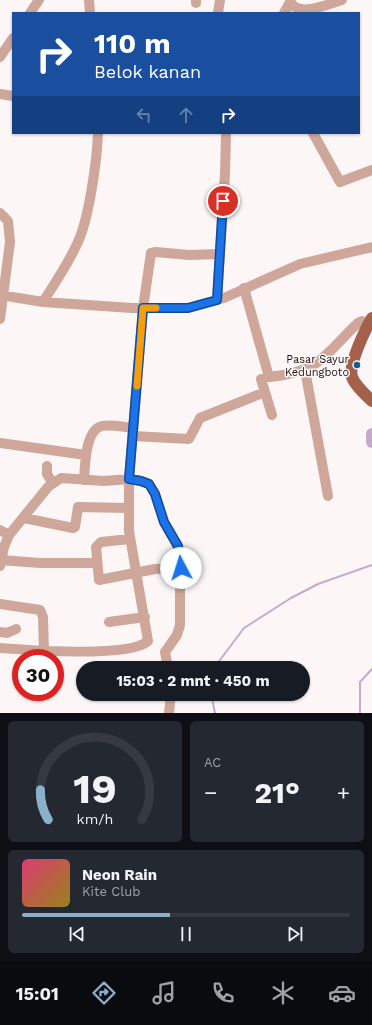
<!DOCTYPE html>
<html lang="id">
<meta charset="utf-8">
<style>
body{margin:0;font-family:"Work Sans",sans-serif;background:#242831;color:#f1f3f6;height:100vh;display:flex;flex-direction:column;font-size:15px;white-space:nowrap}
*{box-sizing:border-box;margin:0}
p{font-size:13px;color:#9ea1a6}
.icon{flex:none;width:22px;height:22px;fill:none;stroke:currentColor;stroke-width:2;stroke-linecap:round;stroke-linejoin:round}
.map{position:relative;height:713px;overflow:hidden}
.details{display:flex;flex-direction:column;gap:8px;padding:8px;background:#0d0f14;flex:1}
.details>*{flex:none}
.guide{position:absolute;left:12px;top:12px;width:348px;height:122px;border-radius:0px;box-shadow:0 1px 3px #0004;background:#1a4fa0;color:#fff;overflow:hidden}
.speed{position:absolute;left:12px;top:649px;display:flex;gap:8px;font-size:20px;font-weight:700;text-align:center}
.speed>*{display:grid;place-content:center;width:52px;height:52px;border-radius:50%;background:#171b24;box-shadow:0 1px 3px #0004;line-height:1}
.speed .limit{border:6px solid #d22;background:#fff;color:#111}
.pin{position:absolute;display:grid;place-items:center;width:34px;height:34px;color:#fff;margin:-17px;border:2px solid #fff;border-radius:50%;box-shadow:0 1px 4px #0007}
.me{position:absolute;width:44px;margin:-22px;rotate:355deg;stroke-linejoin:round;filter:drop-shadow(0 0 3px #0008)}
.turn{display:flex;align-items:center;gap:14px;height:84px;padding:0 16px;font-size:18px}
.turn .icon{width:52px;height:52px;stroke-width:2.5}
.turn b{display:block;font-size:28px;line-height:34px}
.lanes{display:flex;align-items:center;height:38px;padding:0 16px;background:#0003;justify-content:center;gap:20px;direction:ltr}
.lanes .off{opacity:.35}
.big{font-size:30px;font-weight:700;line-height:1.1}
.details .tile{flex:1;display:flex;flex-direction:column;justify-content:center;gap:6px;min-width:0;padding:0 14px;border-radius:6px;background:#242831}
.details .dial{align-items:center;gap:0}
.dial svg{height:104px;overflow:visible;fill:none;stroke:#363941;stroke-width:7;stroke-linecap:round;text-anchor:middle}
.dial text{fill:#f1f3f6;stroke:none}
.song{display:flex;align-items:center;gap:12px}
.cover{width:48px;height:48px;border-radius:6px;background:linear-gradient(135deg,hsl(340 70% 55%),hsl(50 70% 35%))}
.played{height:4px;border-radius:2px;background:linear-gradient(90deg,#8bb0c9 45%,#363941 45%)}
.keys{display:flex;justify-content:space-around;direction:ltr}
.heat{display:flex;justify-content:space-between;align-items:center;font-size:22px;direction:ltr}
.details .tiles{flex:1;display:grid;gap:8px;grid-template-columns:1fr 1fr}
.tile:last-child{grid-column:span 2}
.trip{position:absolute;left:76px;top:661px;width:234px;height:40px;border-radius:20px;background:#171b24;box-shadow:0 1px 3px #0004;font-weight:700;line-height:40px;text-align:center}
.menu{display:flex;height:64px;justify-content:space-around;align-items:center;background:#090b0e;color:#9ea1a6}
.menu .icon{width:28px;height:28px}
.menu .on{color:#8bb0c9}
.menu b{font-size:18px;color:#f1f3f6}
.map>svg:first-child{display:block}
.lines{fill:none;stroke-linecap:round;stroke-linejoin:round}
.stream{stroke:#c5abcb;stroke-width:2}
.river{stroke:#c5abcb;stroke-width:12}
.minor{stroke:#cea69a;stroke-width:10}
.major{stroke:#a5604c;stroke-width:12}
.route-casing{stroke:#114b97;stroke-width:10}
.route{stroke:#1a73e8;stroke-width:7}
.slow{stroke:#f59e0b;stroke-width:7}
.poi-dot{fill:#0f5f91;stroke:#fcf6f7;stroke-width:1.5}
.labels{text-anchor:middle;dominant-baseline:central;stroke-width:3;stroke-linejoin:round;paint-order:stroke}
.poi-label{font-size:11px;fill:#1d1314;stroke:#fcf6f7;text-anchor:end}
</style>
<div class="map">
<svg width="372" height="713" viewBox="0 0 372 713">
<rect width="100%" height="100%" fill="#fcf6f7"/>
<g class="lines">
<path class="stream" d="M214 668 244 628 291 598 318 584 372 565
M211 694 215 713
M360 713V682L372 669"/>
<path class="river" d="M372 434V442"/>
<path class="minor" d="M89 0 90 13
M196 0V3
M290 0C295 19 329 4 342 0
M30 13 39 0
M218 13 220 0
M284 13 290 2
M0 57 13 38
M0 94 13 96
M313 133 340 182 372 170
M0 213 8 221 10 242 0 319
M244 288 269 377C321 372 324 355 358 323L362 321 369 323
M0 295 43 302 132 308H188L224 298 300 264 372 247
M217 300 225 174 226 133
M43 302C55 283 68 264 77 244 89 220 97 160 98 133
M305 370 328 496
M269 377 261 379 272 415
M133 436 189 439 200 418 265 392
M0 443 86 455
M47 466V474L52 482
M84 480C85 466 85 430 102 426 111 424 123 427 133 428
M24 518 73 528 75 527 78 507 128 508
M0 530 9 535
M130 539 101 542 96 547 99 580 155 569 181 568
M1 560 40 563H97
M0 566 4 547 9 535 48 487 61 478 104 481 129 479 143 308 151 253 156 252 189 255 219 254
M0 604 40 610 43 617 44 651
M109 622 145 617
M0 632 7 633 16 629
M0 648C27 650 130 658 148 641L129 531V479L141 481 149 484 155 494 164 522 180 551V625L177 635 165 652 168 668
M169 713 171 694"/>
<path class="major" d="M372 318C365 330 348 365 352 377 355 386 365 394 372 401"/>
</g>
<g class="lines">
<defs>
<path id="route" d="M181 568 178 546 164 522 155 494 149 484 141 481 129 479 143 308H188L217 300 223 201"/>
</defs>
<use href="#route" class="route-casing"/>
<use href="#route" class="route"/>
<path class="slow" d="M137 386 143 308H156"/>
</g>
<circle class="poi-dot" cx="357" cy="365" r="4"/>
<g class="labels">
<g class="poi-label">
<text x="349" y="359">Pasar Sayur<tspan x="349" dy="13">Kedungboto</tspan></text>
</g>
</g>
</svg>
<div class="speed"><div class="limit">30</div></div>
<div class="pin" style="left:223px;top:201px;background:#d93025"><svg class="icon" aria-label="arrive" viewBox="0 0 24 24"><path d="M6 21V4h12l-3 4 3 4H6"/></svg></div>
<svg class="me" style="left:181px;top:568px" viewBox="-20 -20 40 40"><circle r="19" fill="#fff"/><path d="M0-13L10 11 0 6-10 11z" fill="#1a73e8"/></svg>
<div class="trip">15:03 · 2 mnt · 450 m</div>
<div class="guide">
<div class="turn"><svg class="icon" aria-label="right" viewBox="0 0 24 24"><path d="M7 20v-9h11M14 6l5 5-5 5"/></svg><div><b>110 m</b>Belok kanan</div></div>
<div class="lanes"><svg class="icon off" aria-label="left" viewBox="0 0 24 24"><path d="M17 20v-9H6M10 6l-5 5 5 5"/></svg><svg class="icon off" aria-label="ahead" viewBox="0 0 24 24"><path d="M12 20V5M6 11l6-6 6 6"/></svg><svg class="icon" aria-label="right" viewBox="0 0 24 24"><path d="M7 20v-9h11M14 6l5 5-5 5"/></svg></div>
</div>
</div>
<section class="details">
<div class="tiles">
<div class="tile dial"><svg viewBox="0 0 100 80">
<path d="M14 69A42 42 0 1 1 86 69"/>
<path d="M14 69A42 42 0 0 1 8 46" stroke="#8bb0c9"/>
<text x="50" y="56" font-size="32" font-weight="700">19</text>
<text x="50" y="72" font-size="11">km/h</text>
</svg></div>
<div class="tile"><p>AC</p>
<div class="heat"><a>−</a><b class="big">21°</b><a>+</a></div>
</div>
<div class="tile">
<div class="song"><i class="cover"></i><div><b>Neon Rain</b><p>Kite Club</p></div></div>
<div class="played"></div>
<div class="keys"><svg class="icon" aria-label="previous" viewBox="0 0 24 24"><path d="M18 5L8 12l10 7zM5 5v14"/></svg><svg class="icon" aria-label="pause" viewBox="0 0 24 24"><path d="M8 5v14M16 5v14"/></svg><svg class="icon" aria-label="next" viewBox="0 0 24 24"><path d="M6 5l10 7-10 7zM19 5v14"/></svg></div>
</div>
</div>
</section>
<nav class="menu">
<b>15:01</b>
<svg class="icon on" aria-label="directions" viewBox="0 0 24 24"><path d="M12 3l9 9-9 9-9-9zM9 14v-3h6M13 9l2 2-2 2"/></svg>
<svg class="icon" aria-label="music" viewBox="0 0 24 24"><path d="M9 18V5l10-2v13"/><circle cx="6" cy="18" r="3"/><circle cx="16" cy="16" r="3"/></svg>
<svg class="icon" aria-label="phone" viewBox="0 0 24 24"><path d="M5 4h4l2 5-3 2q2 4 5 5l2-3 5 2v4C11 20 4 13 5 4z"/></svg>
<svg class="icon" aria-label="climate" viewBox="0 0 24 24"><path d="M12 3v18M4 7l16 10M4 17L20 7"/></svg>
<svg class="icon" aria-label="car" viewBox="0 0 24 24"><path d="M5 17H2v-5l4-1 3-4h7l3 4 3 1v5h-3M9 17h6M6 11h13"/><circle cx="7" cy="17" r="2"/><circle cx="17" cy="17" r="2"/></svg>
</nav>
